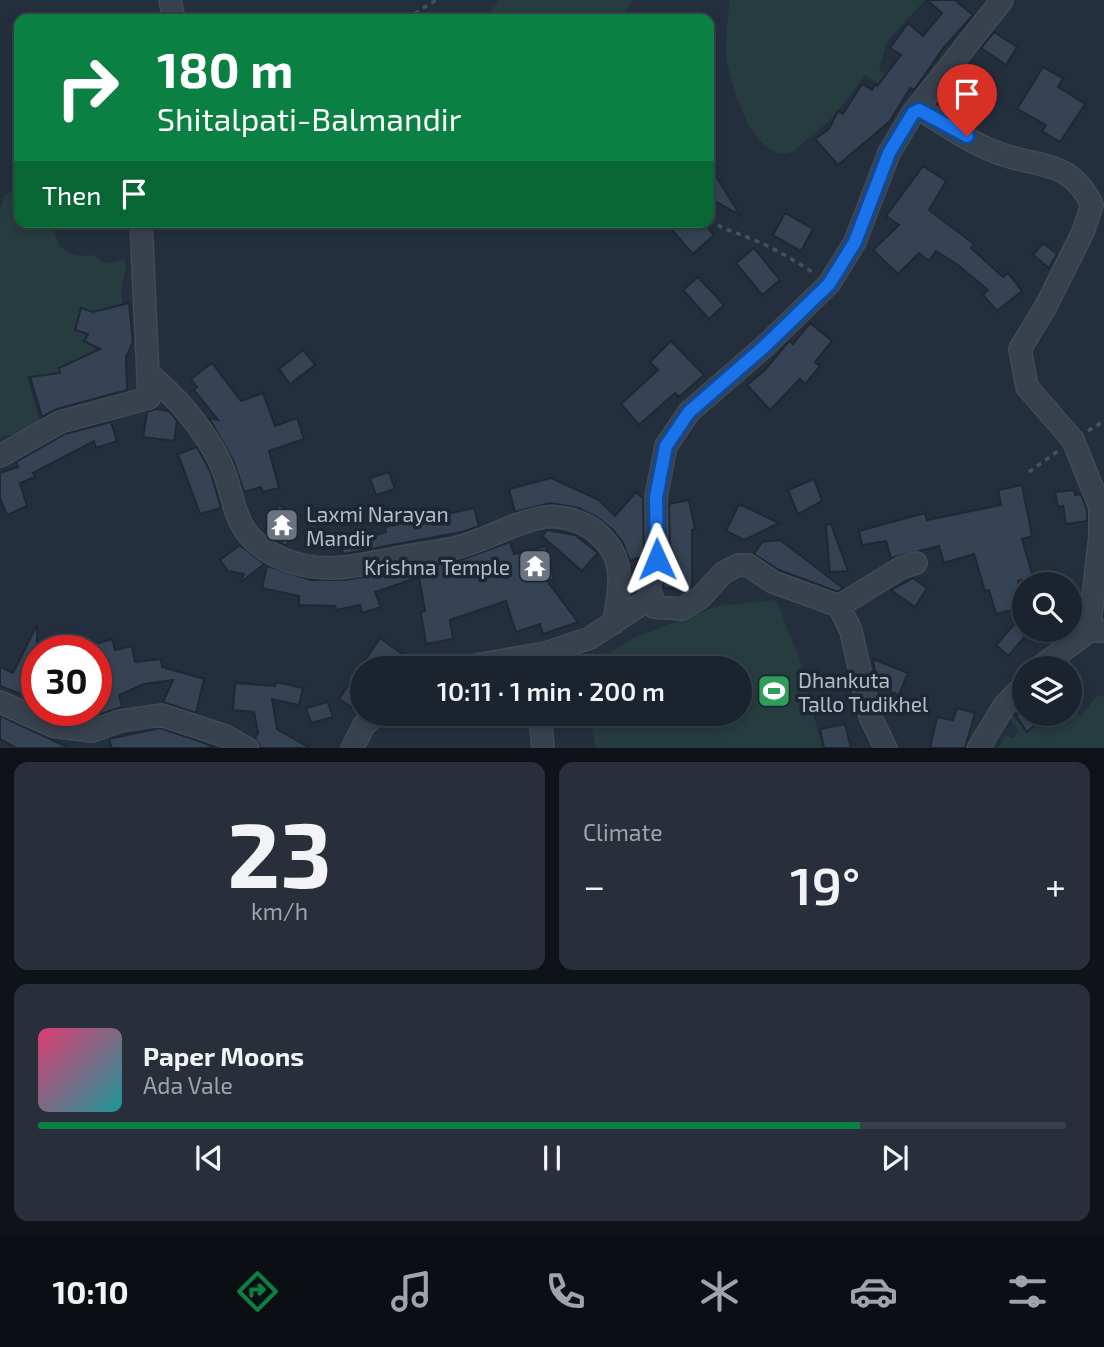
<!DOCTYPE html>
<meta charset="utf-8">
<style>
body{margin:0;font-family:"Exo 2",sans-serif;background:#282f3a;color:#f1f3f6;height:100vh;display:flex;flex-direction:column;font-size:26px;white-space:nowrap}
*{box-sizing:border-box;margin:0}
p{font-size:23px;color:#a0a4aa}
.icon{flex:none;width:38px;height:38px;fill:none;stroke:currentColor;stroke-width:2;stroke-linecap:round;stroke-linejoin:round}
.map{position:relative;height:748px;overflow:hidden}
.panel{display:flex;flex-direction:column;gap:14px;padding:14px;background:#0f1319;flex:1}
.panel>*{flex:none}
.hud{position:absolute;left:14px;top:14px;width:700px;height:214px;border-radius:14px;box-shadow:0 4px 10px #0003,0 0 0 2px #39404a;background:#0b8043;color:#fff;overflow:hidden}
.buttons{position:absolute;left:1012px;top:572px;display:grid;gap:14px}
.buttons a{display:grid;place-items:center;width:70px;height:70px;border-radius:50%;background:#1b232e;box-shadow:0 4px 10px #0003,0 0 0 2px #39404a;font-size:35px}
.speed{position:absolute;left:21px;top:635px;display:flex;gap:14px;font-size:35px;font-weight:700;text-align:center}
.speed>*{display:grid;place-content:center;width:91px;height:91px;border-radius:50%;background:#1b232e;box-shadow:0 4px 10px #0003,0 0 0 2px #39404a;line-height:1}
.speed .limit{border:10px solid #d22;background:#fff;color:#111}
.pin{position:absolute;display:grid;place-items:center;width:60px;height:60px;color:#fff;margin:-72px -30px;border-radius:50% 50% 50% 0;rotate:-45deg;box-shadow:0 0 7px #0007}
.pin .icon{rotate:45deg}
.me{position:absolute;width:77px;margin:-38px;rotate:359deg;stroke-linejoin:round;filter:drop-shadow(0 0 5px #0008)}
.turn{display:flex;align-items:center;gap:24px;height:147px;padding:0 28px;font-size:32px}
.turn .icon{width:91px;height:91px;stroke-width:2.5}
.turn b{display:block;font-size:49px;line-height:60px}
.then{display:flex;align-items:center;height:66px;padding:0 28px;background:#0003;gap:14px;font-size:26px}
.big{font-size:52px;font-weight:600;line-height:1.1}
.panel .widget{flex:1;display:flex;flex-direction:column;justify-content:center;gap:10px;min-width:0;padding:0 24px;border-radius:14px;background:#282f3a}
.panel .dial{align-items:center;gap:0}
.dial b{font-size:91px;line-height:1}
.song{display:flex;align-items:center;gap:21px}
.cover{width:84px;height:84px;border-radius:10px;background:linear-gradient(135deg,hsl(340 70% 55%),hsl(180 70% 35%))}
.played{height:7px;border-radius:4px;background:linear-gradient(90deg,#0b8043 80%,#39404a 80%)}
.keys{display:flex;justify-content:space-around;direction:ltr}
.heat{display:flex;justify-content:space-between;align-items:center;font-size:38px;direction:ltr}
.panel .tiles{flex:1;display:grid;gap:14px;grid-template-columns:1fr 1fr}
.widget:last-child{grid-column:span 2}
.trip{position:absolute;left:350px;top:656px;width:402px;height:70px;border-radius:35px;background:#1b232e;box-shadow:0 4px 10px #0003,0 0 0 2px #39404a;font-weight:600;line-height:70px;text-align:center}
.menu{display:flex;height:112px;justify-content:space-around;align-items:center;background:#0b0e12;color:#a0a4aa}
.menu .icon{width:49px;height:49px}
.menu .on{color:#0b8043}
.menu b{font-size:32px;color:#f1f3f6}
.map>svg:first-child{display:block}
.green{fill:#263c3f}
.building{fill:#364354;stroke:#1f2835;stroke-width:2}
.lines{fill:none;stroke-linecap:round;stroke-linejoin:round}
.minor-casing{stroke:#414a57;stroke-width:24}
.path{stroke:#3f5557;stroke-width:3.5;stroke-dasharray:5 5;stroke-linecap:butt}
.minor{stroke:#38414e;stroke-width:21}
.route-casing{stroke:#114b97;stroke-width:18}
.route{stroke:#1a73e8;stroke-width:12}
.labels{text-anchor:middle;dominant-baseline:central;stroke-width:7;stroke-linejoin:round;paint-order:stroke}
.poi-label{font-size:21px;fill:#b4bcc9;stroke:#1d2633;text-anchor:start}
</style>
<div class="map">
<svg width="1104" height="749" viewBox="0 0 1104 749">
<rect width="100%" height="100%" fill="#242f3e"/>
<path class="green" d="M500 0H633L621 19H490L491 11Z
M729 0H925L887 42 879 70 908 91 901 98 865 75C844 104 833 121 804 142 801 145 795 151 791 152 752 164 729 80 726 54 725 37 729 17 729 0Z
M12 192 16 193 19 222 23 227 33 228 35 222H53C55 249 68 259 94 255L106 264 125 259 126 268 121 289 123 317 114 319 109 308 93 312 81 308 75 330 87 334 84 341 97 347V355L59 368V373L27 377 40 422 24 435H6L0 438V211L5 194Z
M776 600 800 660 822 748H596L588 714H740V668H581L601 659 633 638 718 606Z
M1104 695V748L998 749 1005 736 1013 738 1019 731 1009 718 1012 715 1027 732 1042 719 1039 714H1069V707L1081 716 1096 697Z"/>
<path class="building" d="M927 0H955L973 15 944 47 914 90 910 88 890 121 838 165 815 139 829 129 838 111 843 114 862 84 872 90 875 85 877 86 901 55 890 48 908 23 923 36 942 13Z
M994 32 1017 47 1006 65 981 48Z
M1043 67 1063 78 1058 87 1085 104 1060 142 1042 131 1046 125 1017 109Z
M951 86 975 101 964 121 937 104Z
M709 165 740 215 709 198Z
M923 166 946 181 929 210 974 244 971 248 1003 277 1008 273 1022 291 997 311 983 295 988 290 958 265 936 251 929 261 919 253 898 274 873 250 899 225 886 216Z
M785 213 813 229 801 251 773 235Z
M665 222H703L714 235 693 254Z
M1043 243 1057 254 1049 268 1033 255Z
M754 248 780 280 762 295 736 263Z
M698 277 724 305 709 319 683 290Z
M129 303 133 342 126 357 127 390 57 409 42 417 30 377 60 373 59 368 100 349 84 341 88 334 75 330 81 308 93 312Z
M810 323 832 341 815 362 820 366 805 384 800 379 770 410 747 385 765 370 789 341 793 344Z
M671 341 704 375 679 397 675 393 639 425 621 404 658 370 650 362Z
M303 350 315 365 290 384 279 369Z
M212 363 241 401 263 393 275 426 297 418 304 439 269 451 279 488 263 492 261 487 244 492 234 462 209 418 218 420 194 390 197 387 191 379Z
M156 409 169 411 177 421 174 441 143 437 147 412Z
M111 422 117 441 96 448 94 441 33 473 35 477 20 483 27 506 7 515 0 498V473L18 467 16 462 65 434Z
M197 447 211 473 221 508 200 514 178 454Z
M389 472 395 489 376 495 370 478Z
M551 478 599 500 615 516 636 492 643 498 644 556 630 561 623 543 613 530 597 517 579 508 550 503 515 512 509 489Z
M814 479 822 501 798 514 788 490Z
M1022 485 1032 536 1022 539 1033 577 1018 581 1024 607 996 614 989 590 985 591 974 554 944 563 939 546 891 558 886 541 862 545 859 531 925 513 927 520 1001 505 998 490Z
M1074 490 1075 495 1081 494 1087 510V521L1066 524 1063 506 1058 507 1055 492Z
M689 500 695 529 692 530V587L663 588 670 559 669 504Z
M739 504 779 523 744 540 726 531Z
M278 505 301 516 286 546 264 532Z
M474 508 479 526 462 532 343 554 341 544 386 532 385 527Z
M831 524 848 571 830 572 826 525Z
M547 530 575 535 598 553 582 571 542 536Z
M780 540 843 588 838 592 779 570 754 554 762 542Z
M510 542 514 554 546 546 554 579 547 581 578 622 543 634 540 624 516 632 506 601 450 620 453 639 426 644 421 612 425 611 419 577 375 592 381 607 362 613 360 605 336 610 335 606 299 605V596L262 588 267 566 311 580H344L458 561Z
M240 545 264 564 240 583 244 574 228 571 220 560Z
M913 578 927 588 915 607 891 590Z
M1024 613V638L1008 656 996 645Z
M37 625V700L0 686V667L13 673Z
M380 638 406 657 397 668H362V709L359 712 339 699Z
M112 639 115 650 132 646 135 662 161 659 162 667 204 679 196 713 163 702 173 680 144 684 119 695 122 707 101 714 96 699V644Z
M873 659 908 673 899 695 877 686Z
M276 682 303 688 299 705 272 699 277 729 310 748H261L255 738 258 733 254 712 233 710 235 683 275 686Z
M328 702 333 717 311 723 306 708Z
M957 708 975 713 965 748H930L937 717 953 720Z
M1015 714H1048L1027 732Z
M0 716 48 738 69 748H16L0 739Z
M845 724 851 748H824L820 729Z
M160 728 202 742 215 748H112L109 739Z"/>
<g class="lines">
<defs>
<path id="minor" d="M170 0 174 19
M919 109C945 124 973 145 1001 154 1041 168 1071 160 1092 205L1083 232 1046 306 1020 349 1027 387 1073 440 1100 507V537L1089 631H1104
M150 375C176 397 198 422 215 452 240 495 224 534 283 559 324 576 360 565 402 557 420 553 438 552 455 548 485 541 514 522 545 517 560 515 578 520 591 528 628 555 620 583 614 623
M0 456 60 422 149 398 141 222
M839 606 901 568 916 563
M459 668 546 653 590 638 652 597
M1039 668 1089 631
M0 702 53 726 92 731 120 721 161 715 225 736 248 749
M540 714 543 749
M352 749 364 725 377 714
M886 749 870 716 851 631 839 606 773 582 748 565H738L723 573 700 598 682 609 654 607 649 587 657 559 656 497 666 446 689 412 765 346 829 284 855 242 889 153 913 113 1002 0
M978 749 1004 706 1024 685"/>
</defs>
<use href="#minor" class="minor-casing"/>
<path class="path" d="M406 19 436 0
M709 220C724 230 738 233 754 240 774 248 794 260 812 272
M1088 431 1104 421
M1029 472 1058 451"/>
<use href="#minor" class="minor"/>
</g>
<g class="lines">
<defs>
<path id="route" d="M657 559 656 497 666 446 689 412 765 346 829 284 855 242 889 153 913 113 919 110 967 136"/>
</defs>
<use href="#route" class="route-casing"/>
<use href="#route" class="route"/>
</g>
<defs>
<symbol id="temple-square" viewBox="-11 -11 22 22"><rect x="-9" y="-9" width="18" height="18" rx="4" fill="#6b7280" stroke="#1d2633"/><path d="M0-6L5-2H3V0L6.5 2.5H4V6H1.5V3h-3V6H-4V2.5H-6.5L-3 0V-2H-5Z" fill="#fff"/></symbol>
<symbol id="stadium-square" viewBox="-11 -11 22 22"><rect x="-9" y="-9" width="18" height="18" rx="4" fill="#2e9e5b" stroke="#1d2633"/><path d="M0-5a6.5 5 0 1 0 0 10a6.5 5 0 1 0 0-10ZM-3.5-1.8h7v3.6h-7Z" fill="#fff"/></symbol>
</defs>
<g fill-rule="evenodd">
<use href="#temple-square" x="263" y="506" width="38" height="38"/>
<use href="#temple-square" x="516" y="547" width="38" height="38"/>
<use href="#stadium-square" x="755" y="672" width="38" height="38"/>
</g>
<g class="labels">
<g class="poi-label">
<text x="306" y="513">Laxmi Narayan<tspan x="306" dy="24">Mandir</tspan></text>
<text x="510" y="566" text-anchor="end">Krishna Temple</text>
<text x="798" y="679">Dhankuta<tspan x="798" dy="24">Tallo Tudikhel</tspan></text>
</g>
</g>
</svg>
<div class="buttons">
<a><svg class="icon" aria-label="search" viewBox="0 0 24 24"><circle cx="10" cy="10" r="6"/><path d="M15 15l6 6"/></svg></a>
<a><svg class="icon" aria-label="layers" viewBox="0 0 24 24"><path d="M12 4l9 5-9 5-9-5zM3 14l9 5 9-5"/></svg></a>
</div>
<div class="speed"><div class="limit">30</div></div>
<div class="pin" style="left:967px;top:136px;background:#d93025"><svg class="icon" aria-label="arrive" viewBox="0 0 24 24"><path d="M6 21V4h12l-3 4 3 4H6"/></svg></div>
<svg class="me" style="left:657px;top:559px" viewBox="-20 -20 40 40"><path d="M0-17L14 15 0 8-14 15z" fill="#1a73e8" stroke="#fff" stroke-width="4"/></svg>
<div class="trip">10:11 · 1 min · 200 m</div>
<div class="hud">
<div class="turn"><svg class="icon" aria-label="right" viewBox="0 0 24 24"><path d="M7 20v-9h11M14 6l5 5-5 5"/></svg><div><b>180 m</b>Shitalpati-Balmandir</div></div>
<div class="then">Then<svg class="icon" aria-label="arrive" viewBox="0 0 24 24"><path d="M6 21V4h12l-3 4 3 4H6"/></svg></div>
</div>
</div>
<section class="panel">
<div class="tiles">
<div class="widget dial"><b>23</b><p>km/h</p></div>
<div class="widget"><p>Climate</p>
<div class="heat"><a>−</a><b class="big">19°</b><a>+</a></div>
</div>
<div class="widget">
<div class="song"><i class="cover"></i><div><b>Paper Moons</b><p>Ada Vale</p></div></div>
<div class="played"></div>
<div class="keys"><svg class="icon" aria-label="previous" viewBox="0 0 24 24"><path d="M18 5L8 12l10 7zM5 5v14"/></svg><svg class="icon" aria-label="pause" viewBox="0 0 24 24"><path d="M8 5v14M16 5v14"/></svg><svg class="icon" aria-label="next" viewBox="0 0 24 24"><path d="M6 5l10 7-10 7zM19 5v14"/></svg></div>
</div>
</div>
</section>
<nav class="menu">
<b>10:10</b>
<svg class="icon on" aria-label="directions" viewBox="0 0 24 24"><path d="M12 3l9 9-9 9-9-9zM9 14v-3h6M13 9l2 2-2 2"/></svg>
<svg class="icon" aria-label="music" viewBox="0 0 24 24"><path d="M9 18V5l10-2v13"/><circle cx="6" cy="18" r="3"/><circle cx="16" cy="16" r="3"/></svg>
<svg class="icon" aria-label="phone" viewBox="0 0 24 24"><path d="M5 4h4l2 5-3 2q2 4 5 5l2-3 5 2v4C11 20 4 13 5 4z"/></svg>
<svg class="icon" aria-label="climate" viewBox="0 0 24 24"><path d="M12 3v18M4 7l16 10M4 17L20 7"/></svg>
<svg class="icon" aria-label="car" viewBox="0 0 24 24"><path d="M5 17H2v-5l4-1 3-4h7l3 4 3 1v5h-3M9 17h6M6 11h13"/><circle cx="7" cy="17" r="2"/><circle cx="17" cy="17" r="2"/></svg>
<svg class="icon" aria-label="filters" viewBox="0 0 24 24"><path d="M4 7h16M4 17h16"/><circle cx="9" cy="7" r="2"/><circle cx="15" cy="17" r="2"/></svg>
</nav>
